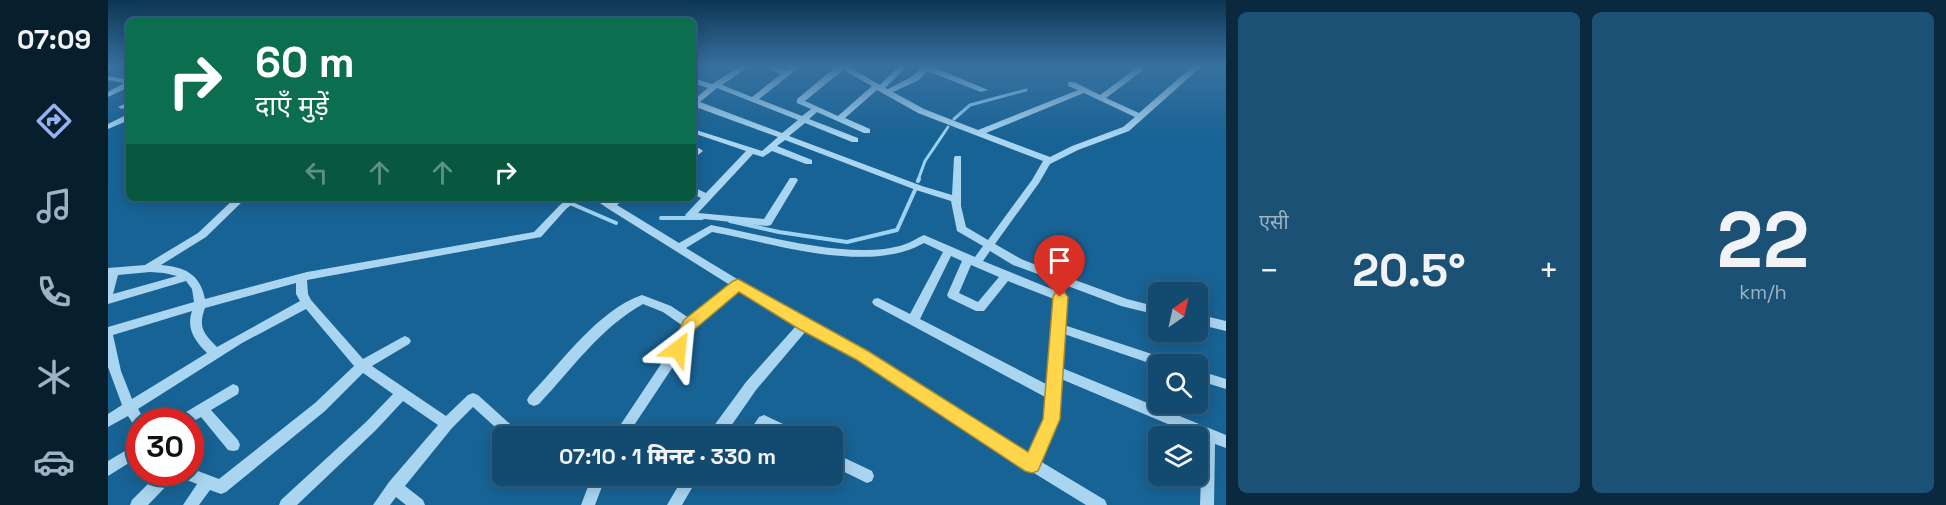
<!DOCTYPE html>
<html lang="hi">
<meta charset="utf-8">
<style>
body{margin:0;font-family:"Space Grotesk","Noto Sans Devanagari",sans-serif;background:#1b5175;color:#f1f3f6;height:100vh;display:flex;flex-direction:column;font-size:22px;white-space:nowrap}
*{box-sizing:border-box;margin:0}
p{font-size:20px;color:#9cb3c3}
.icon{flex:none;width:33px;height:33px;fill:none;stroke:currentColor;stroke-width:2;stroke-linecap:round;stroke-linejoin:round}
.map{position:relative;flex:1;overflow:hidden}
.panel{display:flex;flex-direction:column;gap:12px;padding:12px;background:#0a293e;width:720px}
.panel>*{flex:none}
.guide{position:absolute;left:18px;top:18px;width:570px;height:183px;border-radius:9px;box-shadow:0 3px 15px #0003,0 0 0 2px #316283;background:#0b6e4f;color:#fff;overflow:hidden}
.needle{width:39px;rotate:34deg}
.fabs{position:absolute;left:1040px;top:282px;display:grid;gap:12px}
.fabs a{display:grid;place-items:center;width:60px;height:60px;border-radius:9px;background:#124a70;box-shadow:0 3px 15px #0003,0 0 0 2px #316283;font-size:30px}
.speed{position:absolute;left:18px;top:408px;display:flex;gap:12px;font-size:30px;font-weight:700;text-align:center}
.speed>*{display:grid;place-content:center;width:78px;height:78px;border-radius:50%;background:#124a70;box-shadow:0 3px 15px #0003,0 0 0 2px #316283;line-height:1}
.speed .limit{border:9px solid #d22;background:#fff;color:#111}
.pin{position:absolute;display:grid;place-items:center;width:51px;height:51px;color:#fff;margin:-62px -26px;border-radius:50% 50% 50% 0;rotate:-45deg;box-shadow:0 0 6px #0007}
.pin .icon{rotate:45deg}
.me{position:absolute;width:66px;margin:-33px;rotate:29deg;stroke-linejoin:round;filter:drop-shadow(0 0 4px #0008)}
.turn{display:flex;align-items:center;gap:21px;height:126px;padding:0 30px;font-size:27px}
.turn .icon{width:78px;height:78px;stroke-width:2.5}
.turn b{display:block;font-size:42px;line-height:51px}
.lanes{display:flex;align-items:center;height:57px;padding:0 30px;background:#0003;justify-content:center;gap:30px;direction:ltr}
.lanes .off{opacity:.35}
.big{font-size:45px;font-weight:800;line-height:1.1}
.panel .card{flex:1;display:flex;flex-direction:column;justify-content:center;gap:9px;min-width:0;padding:0 21px;border-radius:9px;background:#1b5175}
.panel .dial{align-items:center;gap:0}
.dial b{font-size:78px;line-height:1}
.heat{display:flex;justify-content:space-between;align-items:center;font-size:33px;direction:ltr}
.panel .tiles{flex:1;display:grid;gap:12px;grid-template-columns:repeat(2,1fr)}
.trip{position:absolute;left:384px;top:426px;width:351px;height:60px;border-radius:9px;background:#124a70;box-shadow:0 3px 15px #0003,0 0 0 2px #316283;font-weight:800;line-height:60px;text-align:center}
main{display:flex;flex:1;min-height:0}
.menu{display:flex;flex-direction:column;width:108px;justify-content:space-around;align-items:center;background:#071e2d;color:#9cb3c3}
.menu .icon{width:42px;height:42px}
.menu .on{color:#95b2f1}
.menu b{font-size:27px;color:#f1f3f6}
.map>svg:first-child{display:block}
.lines{fill:none;stroke-linecap:round;stroke-linejoin:round}
.stream-far1{stroke:#9cd3f3;stroke-width:3}
.stream{stroke:#9cd3f3;stroke-width:4}
.minor{fill:#aad5f0;fill-rule:evenodd}
.route{fill:#ffd54a;stroke:#a68a30;stroke-width:1.5}
</style>
<main>
<nav class="menu">
<b>07:09</b>
<svg class="icon on" aria-label="directions" viewBox="0 0 24 24"><path d="M12 3l9 9-9 9-9-9zM9 14v-3h6M13 9l2 2-2 2"/></svg>
<svg class="icon" aria-label="music" viewBox="0 0 24 24"><path d="M9 18V5l10-2v13"/><circle cx="6" cy="18" r="3"/><circle cx="16" cy="16" r="3"/></svg>
<svg class="icon" aria-label="phone" viewBox="0 0 24 24"><path d="M5 4h4l2 5-3 2q2 4 5 5l2-3 5 2v4C11 20 4 13 5 4z"/></svg>
<svg class="icon" aria-label="climate" viewBox="0 0 24 24"><path d="M12 3v18M4 7l16 10M4 17L20 7"/></svg>
<svg class="icon" aria-label="car" viewBox="0 0 24 24"><path d="M5 17H2v-5l4-1 3-4h7l3 4 3 1v5h-3M9 17h6M6 11h13"/><circle cx="7" cy="17" r="2"/><circle cx="17" cy="17" r="2"/></svg>
</nav>
<div class="map">
<svg width="1118" height="505" viewBox="0 0 1118 505">
<rect width="100%" height="100%" fill="#186395"/>
<g class="lines">
<path class="stream-far1" d="M846 119 862 105 918 90
M810 180 817 161 840 127"/>
<path class="stream" d="M810 181 811 179
M451 198 456 200
M464 204 508 223
M553 218H594
M622 221 671 232 739 242 789 230 807 190"/>
<path class="minor" d="M0 66H8L0 72Z
M585 66H593L594 67 585 74Z
M633 66H642L614 85 644 97 673 74 653 66H664L678 71 684 66H693L651 99 694 116 703 109 689 103V99L729 66H739L772 85 791 66H799L777 88 780 89 805 76 815 66H823L880 90 873 92 819 71 811 80 785 92 816 109 870 130 970 90 960 86V82H966L992 95 1026 70 1020 66H1033L1034 71 998 98 1031 113 1085 66H1094L1021 131 970 150 942 164 931 183 887 244 913 259 949 273H955L956 276 1019 299 1050 307V315L1013 306 957 285 956 325 1062 360 1064 364H1050V366L956 334 954 368 1118 435V448L1107 444 1106 505H1092L1094 450 1093 438 953 379 951 419 932 461 997 500 999 505H978L846 424 750 360 698 331 648 390 623 426 633 432 635 436H601L608 423 638 382 688 326 630 290 586 327 574 353 519 436H505L565 346 575 326 555 312 535 304C492 328 464 369 431 404L426 406 421 404 419 400 421 396C453 363 490 310 534 295L563 306 581 318 622 285 499 208 485 198H497L502 201 506 198H517L509 205 571 243 603 225C657 235 742 261 795 245 802 243 809 238 816 235L867 257 875 246 849 231 843 201 808 190 677 140 669 146 704 160V164H698L664 151 655 157 645 154 590 213 656 219 682 178H688L690 180 663 225 659 226 579 217 577 215 579 213 593 198 585 194V187L598 193 638 151 585 133V129L654 151 670 137 585 106V100L600 88 585 83V78L604 84ZM735 70 764 86 730 116 697 101ZM609 88 690 120 674 133 592 102ZM769 90 810 113 935 161 924 180 880 240 858 227 853 206V156H847L846 158 844 195 814 186 681 136 697 123 744 142H750V138L701 119 709 112 756 133H762V129L737 118ZM976 93 1027 117 1015 127 964 146 942 157 878 133ZM604 232C665 243 760 275 816 243L835 252 802 314 770 298 766 299 764 302 766 305 939 398 937 419 921 455 856 416 758 352 700 322 578 248ZM882 251 905 265 946 280V290L875 261ZM843 256 854 261 839 295 841 298 868 311H876L900 281 946 299 940 385 812 319ZM863 265 891 277 870 302 851 293Z
M0 76 21 80V87L0 97V92L16 83 0 80Z
M21 102V107L14 109 10 107Z
M18 115H21V120L0 129V124Z
M591 148 595 151 585 159V152Z
M127 198H138L98 237 53 265C77 267 92 274 97 299L199 272 426 232 452 205 461 198H472L458 209 433 237 199 280 200 294 203 300 255 359 293 338 297 336 301 338 303 341 301 344 264 366 338 416 360 395 365 393 370 395 411 432 413 436H397L365 407 344 428 297 486 315 500 317 505H298L288 497 282 505H265L281 482 330 425 295 401 268 430 189 505H171L173 500 258 422 285 394 255 373 217 411 118 492 113 494 102 490 91 505H75L89 484 71 477 70 474 40 505H22L24 500 52 472H82V468L111 479 207 403 246 366 198 309 134 343 30 409 38 422H32V429L27 427 20 416 0 427V414L14 405 0 367V327L86 302 84 289 78 281 0 304V268L37 265 90 233ZM42 272 56 273 69 276 5 294 10 275ZM188 283V294L192 301 109 347C95 333 90 327 97 308ZM84 311C78 329 87 341 99 353L24 399 13 371 5 335Z
M1089 314 1118 321V331L1089 324Z
M1089 370 1118 379V389L1089 380Z
M125 384 130 386 131 390 130 394 103 410 130 440 132 445 130 450 125 451 120 450 93 417 82 423V422H67L68 418Z
M656 415 692 432 694 436H674L658 429 653 436H638L651 417Z
M32 442V456L0 476V461Z
M724 452 764 471 766 476 764 481 759 483 724 466Z
M484 476H498L487 505H473Z
M576 476H591L574 505H559Z"/>
</g>
<linearGradient id="sky" x2="0" y2="1"><stop stop-color="#0d3652"/><stop offset="0.48" stop-color="#3771a0"/><stop offset="1" stop-color="#3771a0" stop-opacity="0"/></linearGradient>
<rect width="1118" height="137" fill="url(#sky)"/>
<path class="route" d="M630 279 760 351 920 452 935 419 945 297 947 293H957L960 297 952 419 930 471 924 473 917 471 749 360 691 329 631 292 587 329 575 353 570 355 564 353 562 349 576 320 625 281Z"/>
</svg>
<div class="fabs">
<a><svg class="needle" viewBox="-14 -14 28 28"><path d="M0-13l5 13h-10z" fill="#e53935"/><path d="M0 13l5-13h-10z" fill="#9cb3c3"/></svg></a>
<a><svg class="icon" aria-label="search" viewBox="0 0 24 24"><circle cx="10" cy="10" r="6"/><path d="M15 15l6 6"/></svg></a>
<a><svg class="icon" aria-label="layers" viewBox="0 0 24 24"><path d="M12 4l9 5-9 5-9-5zM3 14l9 5 9-5"/></svg></a>
</div>
<div class="speed"><div class="limit">30</div></div>
<div class="pin" style="left:952px;top:297px;background:#d93025"><svg class="icon" aria-label="arrive" viewBox="0 0 24 24"><path d="M6 21V4h12l-3 4 3 4H6"/></svg></div>
<svg class="me" style="left:570px;top:349px" viewBox="-20 -20 40 40"><path d="M0-17L14 15 0 8-14 15z" fill="#ffd54a" stroke="#fff" stroke-width="4"/></svg>
<div class="trip">07:10 · 1 मिनट · 330 m</div>
<div class="guide">
<div class="turn"><svg class="icon" aria-label="right" viewBox="0 0 24 24"><path d="M7 20v-9h11M14 6l5 5-5 5"/></svg><div><b>60 m</b>दाएँ मुड़ें</div></div>
<div class="lanes"><svg class="icon off" aria-label="left" viewBox="0 0 24 24"><path d="M17 20v-9H6M10 6l-5 5 5 5"/></svg><svg class="icon off" aria-label="ahead" viewBox="0 0 24 24"><path d="M12 20V5M6 11l6-6 6 6"/></svg><svg class="icon off" aria-label="ahead" viewBox="0 0 24 24"><path d="M12 20V5M6 11l6-6 6 6"/></svg><svg class="icon" aria-label="right" viewBox="0 0 24 24"><path d="M7 20v-9h11M14 6l5 5-5 5"/></svg></div>
</div>
</div>
<section class="panel">
<div class="tiles">
<div class="card"><p>एसी</p>
<div class="heat"><a>−</a><b class="big">20.5°</b><a>+</a></div>
</div>
<div class="card dial"><b>22</b><p>km/h</p></div>
</div>
</section>
</main>
